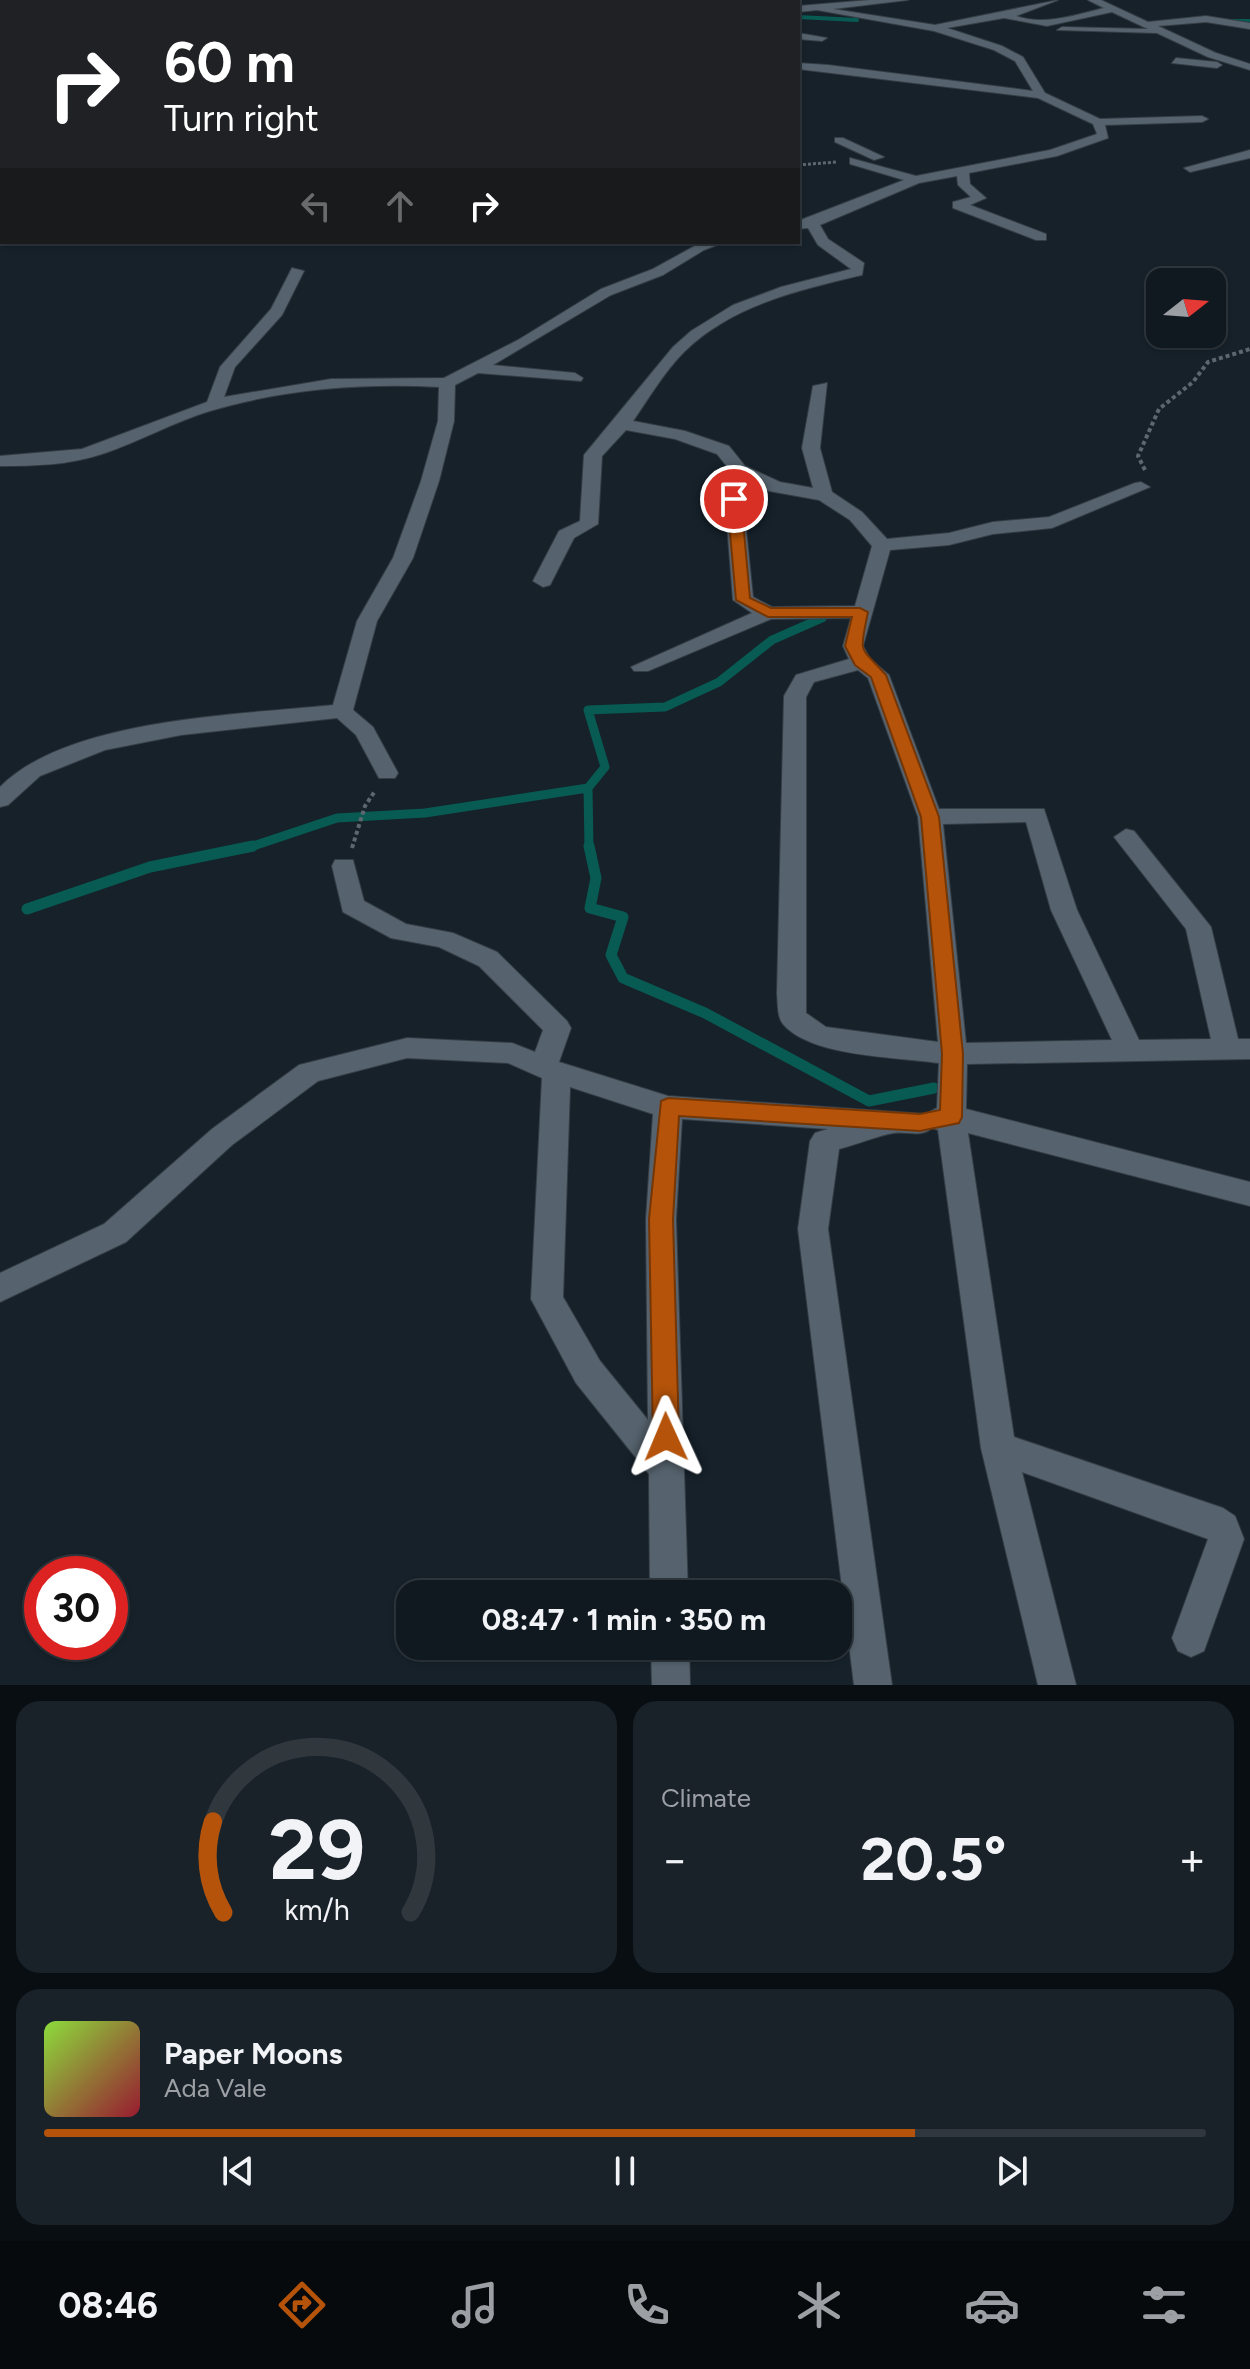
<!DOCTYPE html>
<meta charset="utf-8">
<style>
body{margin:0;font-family:Figtree,sans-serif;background:#192229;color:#f1f3f6;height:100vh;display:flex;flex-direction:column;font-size:30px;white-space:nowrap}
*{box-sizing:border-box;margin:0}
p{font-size:26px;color:#9ca0a5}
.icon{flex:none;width:44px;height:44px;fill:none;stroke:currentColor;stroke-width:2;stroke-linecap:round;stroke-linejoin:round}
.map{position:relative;height:1685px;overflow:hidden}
.drawer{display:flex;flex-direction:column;gap:16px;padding:16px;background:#090e12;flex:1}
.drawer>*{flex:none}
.banner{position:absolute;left:0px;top:0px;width:800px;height:244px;box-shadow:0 2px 6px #0004,0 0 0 2px #30383e;background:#202124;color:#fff;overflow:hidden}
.needle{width:52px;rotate:73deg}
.tools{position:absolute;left:1146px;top:268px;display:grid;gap:16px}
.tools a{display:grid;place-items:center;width:80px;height:80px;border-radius:16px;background:#101920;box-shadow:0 2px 6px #0004,0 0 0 2px #30383e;font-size:40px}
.speed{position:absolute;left:24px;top:1556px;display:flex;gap:16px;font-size:40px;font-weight:700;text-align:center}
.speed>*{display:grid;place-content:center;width:104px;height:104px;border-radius:50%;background:#101920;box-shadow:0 2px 6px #0004,0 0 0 2px #30383e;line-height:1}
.speed .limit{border:12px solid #d22;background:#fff;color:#111}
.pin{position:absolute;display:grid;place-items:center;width:68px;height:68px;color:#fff;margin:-34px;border:4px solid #fff;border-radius:50%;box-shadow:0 2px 8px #0007}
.me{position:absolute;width:88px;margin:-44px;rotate:359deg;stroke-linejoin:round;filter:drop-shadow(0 0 6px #0008)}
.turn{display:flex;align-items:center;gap:28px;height:168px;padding:0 32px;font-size:36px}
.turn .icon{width:104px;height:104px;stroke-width:2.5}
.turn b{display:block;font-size:56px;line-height:68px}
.lanes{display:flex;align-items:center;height:76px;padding:0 32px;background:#0003;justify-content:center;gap:40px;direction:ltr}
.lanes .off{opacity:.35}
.big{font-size:60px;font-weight:700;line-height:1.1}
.drawer .card{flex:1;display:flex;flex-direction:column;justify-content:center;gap:12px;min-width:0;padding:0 28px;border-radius:24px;background:#192229}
.drawer .dial{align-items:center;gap:0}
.dial svg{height:208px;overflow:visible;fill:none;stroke:#30383e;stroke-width:7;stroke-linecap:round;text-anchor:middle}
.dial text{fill:#f1f3f6;stroke:none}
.song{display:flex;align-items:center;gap:24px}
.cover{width:96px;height:96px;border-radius:12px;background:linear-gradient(135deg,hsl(90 70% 55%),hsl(350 70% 35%))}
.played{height:8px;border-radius:4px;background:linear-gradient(90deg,#b45309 75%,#30383e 75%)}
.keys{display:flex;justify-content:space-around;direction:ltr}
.heat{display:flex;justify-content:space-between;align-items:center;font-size:44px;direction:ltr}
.drawer .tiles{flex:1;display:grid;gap:16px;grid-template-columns:1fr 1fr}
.card:last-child{grid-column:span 2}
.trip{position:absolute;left:396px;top:1580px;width:456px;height:80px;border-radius:24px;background:#101920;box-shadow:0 2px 6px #0004,0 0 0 2px #30383e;font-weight:700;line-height:80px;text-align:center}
.tab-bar{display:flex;height:128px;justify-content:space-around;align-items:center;background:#060a0d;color:#9ca0a5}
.tab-bar .icon{width:56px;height:56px}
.tab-bar .selected{color:#b45309}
.tab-bar b{font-size:36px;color:#f1f3f6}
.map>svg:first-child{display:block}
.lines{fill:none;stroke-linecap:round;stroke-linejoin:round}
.stream-far2{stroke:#085b52;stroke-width:4}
.stream-far1{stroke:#085b52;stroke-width:9}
.stream{stroke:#085b52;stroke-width:11}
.minor-casing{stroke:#353d45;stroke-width:2}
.major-casing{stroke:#353d45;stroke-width:2}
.path-far1{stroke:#5d676f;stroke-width:3;stroke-dasharray:3 2;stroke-linecap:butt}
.path{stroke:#5d676f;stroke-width:4;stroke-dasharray:4 3;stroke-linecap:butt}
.minor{fill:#56636e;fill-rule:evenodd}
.major{fill:#299db2;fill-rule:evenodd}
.route{fill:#b45309;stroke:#753606;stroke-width:2}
</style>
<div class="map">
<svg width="1250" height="1685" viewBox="0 0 1250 1685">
<rect width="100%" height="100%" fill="#16212a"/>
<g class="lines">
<path class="stream-far2" d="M130 2 135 0
M798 17 857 20
M1234 21H1250"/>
<path class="stream-far1" d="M588 788 589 848
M247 848 337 818 425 813 588 788 605 767 588 710 665 707 719 682 772 640 822 618"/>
<path class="stream" d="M589 846 596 878 590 908 623 917 611 955 623 978 705 1013 869 1101 934 1088
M27 909 150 867 253 846"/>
<defs>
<path id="minor" d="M258 0H273L256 2Z
M423 0H468L466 2Z
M563 0H572L574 2H563Z
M870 0H908L833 9 935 25 1058 0 1016 16C1044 26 1075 15 1104 8L1088 0H1101L1148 22 1206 16 1250 23V29L1206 22 1158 26 1216 53 1250 64V70L1208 57 1157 33 1057 30 1062 27 1148 29 1112 12 1047 26 1004 18 947 28 1002 46 1023 57 1045 93 1100 119 1202 116 1208 119 1202 122 1105 125 1108 138 1057 156 969 173 970 184 986 198 970 205 1046 234V240H1036L953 208V202L971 197 958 185 957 176 919 183 820 225 828 239 864 263 862 275C799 290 732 305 684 352 664 372 649 398 633 421L685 431 729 446 745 466 780 482 813 488 802 448 813 386 827 383 820 448 832 492 862 512 887 539 949 533 993 522 1049 517 1135 483 1141 482 1150 487 1052 528 993 534 949 545 890 550 863 646 870 659 889 675 939 809H1044L1077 910 1139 1040 1211 1039 1186 929 1114 837 1126 829 1134 831 1211 927 1238 1039H1250V1059L967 1064 966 1109 1250 1182V1206L968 1133 1014 1437 1223 1508 1235 1516 1244 1539 1204 1651 1191 1657 1178 1651 1172 1638 1208 1539 1022 1472 1076 1685H1038L981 1448 938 1130 932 1128C920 1138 908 1131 894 1133 879 1135 856 1145 839 1149L828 1229 892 1685H854L798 1229 810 1141 815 1133 828 1129 682 1119 676 1219 688 1594H650L649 1474 576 1383 531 1299 542 1078 508 1063 407 1058 318 1081 232 1145 126 1242 0 1302V1273L104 1224 212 1129 299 1065 407 1038 512 1043 535 1052 543 1030 479 966 439 947 391 938 343 912 332 866 335 860H353L364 901 406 924 453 933 497 952 567 1021 571 1028 559 1062 668 1096 926 1114 937 1108 939 1063C897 1057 811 1057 783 1024 777 1017 778 1003 777 994L784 696 796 675 849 659 843 646 851 618 771 619 648 671H634L631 667 752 613 733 600 725 499 728 495H740L743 499 753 597 772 607 855 606 872 546 850 520 819 500 769 491 733 474 717 454 675 439 626 430 602 456 598 524 574 538 550 585 543 587 533 581 559 531 580 521 584 455 673 347 691 331 733 305 781 287 851 269 818 245 808 228 798 229V221L904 180 850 164V158L916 176 1050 150 1097 134 1093 124 1038 98 798 69V63L828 65 1033 91 1015 61 994 50 934 31 817 10 798 12V6ZM858 670 868 678 918 817 938 1042 826 1027 806 1013V697L814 682ZM1026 822 1051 910 1112 1040 966 1043 943 824ZM570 1087 653 1114 646 1219 648 1420 600 1361 563 1297Z
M0 11H2V17H0Z
M798 33 827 38 822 41 798 39Z
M1176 58 1217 62 1222 65 1217 68 1172 63Z
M0 100H2V106H0Z
M0 137H2V145H0Z
M835 138H843L884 157 874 160 835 142Z
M1250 150V158L1190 172 1184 168Z
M2 165V173L0 174V166Z
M0 200H2V208H0Z
M702 242H725L704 250 663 275 611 295 493 365 575 373 583 378 581 381 478 373 455 385 454 421 439 481 413 558 377 621 353 710 373 727 398 773 395 778H379L356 735 337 718 181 735 105 750 40 776 8 805 0 807V787C68 718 240 715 333 705L357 621 393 558 421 481 438 421 439 387C362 383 284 389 210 411 173 422 139 442 102 454 69 465 35 466 0 466V456L82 449 207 402 220 367 271 309 292 268 304 271 282 315 235 367 224 397 331 379 444 378 518 340 601 289 653 269Z
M651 1646H689L690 1685H652Z"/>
<path id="major" d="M291 0H305L289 2Z
M317 0H331L315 2Z
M0 81H2L0 88Z"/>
</defs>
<use href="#minor" class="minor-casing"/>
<use href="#major" class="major-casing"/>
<path class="path-far1" d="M798 165 837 162"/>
<path class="path" d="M1145 470 1138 456 1159 409 1193 382 1208 362 1250 349
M352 848 365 806 375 791"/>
<use href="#minor" class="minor"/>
<use href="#major" class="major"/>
</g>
<path class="route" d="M734 495 741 499 750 598 771 608H860L868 612C859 656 859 645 886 675L939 817 963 1054 962 1117 959 1123 920 1131 679 1116 673 1219 679 1437 675 1445 666 1449 656 1445 653 1437 649 1219 661 1101 668 1098 920 1114 940 1110 942 1054 921 817 871 677 855 665 845 646 852 617H768L736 600 727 499Z"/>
</svg>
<div class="tools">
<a><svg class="needle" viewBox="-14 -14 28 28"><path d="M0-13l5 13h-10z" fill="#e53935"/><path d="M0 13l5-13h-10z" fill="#9ca0a5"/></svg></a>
</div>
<div class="speed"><div class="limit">30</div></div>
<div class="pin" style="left:734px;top:499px;background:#d93025"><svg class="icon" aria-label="arrive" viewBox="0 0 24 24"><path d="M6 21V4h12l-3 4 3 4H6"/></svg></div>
<svg class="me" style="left:666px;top:1437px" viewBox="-20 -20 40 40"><path d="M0-17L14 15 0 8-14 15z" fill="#b45309" stroke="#fff" stroke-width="4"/></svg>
<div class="trip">08:47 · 1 min · 350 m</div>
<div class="banner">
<div class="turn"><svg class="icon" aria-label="right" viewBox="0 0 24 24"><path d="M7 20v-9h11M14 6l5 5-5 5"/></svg><div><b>60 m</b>Turn right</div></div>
<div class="lanes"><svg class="icon off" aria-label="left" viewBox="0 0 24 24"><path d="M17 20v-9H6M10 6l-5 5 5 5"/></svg><svg class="icon off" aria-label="ahead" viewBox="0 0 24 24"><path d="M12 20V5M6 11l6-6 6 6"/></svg><svg class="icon" aria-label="right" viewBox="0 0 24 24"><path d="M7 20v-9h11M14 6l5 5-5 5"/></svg></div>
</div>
</div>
<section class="drawer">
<div class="tiles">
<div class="card dial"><svg viewBox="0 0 100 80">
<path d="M14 69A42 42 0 1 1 86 69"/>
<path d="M14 69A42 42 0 0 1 10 34" stroke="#b45309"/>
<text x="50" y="56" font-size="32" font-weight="700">29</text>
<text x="50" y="72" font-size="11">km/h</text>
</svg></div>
<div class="card"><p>Climate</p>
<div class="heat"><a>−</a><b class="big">20.5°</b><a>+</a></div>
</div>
<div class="card">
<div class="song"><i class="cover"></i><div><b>Paper Moons</b><p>Ada Vale</p></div></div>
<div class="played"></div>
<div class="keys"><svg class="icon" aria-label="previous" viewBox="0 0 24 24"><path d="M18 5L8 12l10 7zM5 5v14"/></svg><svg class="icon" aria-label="pause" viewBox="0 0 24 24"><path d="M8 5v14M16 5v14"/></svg><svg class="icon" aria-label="next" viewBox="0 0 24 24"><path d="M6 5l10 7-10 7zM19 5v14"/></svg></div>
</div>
</div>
</section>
<nav class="tab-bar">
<b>08:46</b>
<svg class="icon selected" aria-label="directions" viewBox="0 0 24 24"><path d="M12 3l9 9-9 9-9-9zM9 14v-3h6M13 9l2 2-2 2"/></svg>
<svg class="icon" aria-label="music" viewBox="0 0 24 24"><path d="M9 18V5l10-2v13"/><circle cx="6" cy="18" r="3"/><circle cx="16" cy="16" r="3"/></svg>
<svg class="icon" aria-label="phone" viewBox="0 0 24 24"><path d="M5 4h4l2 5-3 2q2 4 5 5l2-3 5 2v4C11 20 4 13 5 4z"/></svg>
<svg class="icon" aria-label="climate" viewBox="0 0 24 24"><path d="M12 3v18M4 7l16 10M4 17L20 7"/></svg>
<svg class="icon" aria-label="car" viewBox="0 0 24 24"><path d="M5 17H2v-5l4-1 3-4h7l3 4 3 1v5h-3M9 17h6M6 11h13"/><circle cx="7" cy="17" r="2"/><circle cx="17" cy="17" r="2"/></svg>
<svg class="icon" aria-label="filters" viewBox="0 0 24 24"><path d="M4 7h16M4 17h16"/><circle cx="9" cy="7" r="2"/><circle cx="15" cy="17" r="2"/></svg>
</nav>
